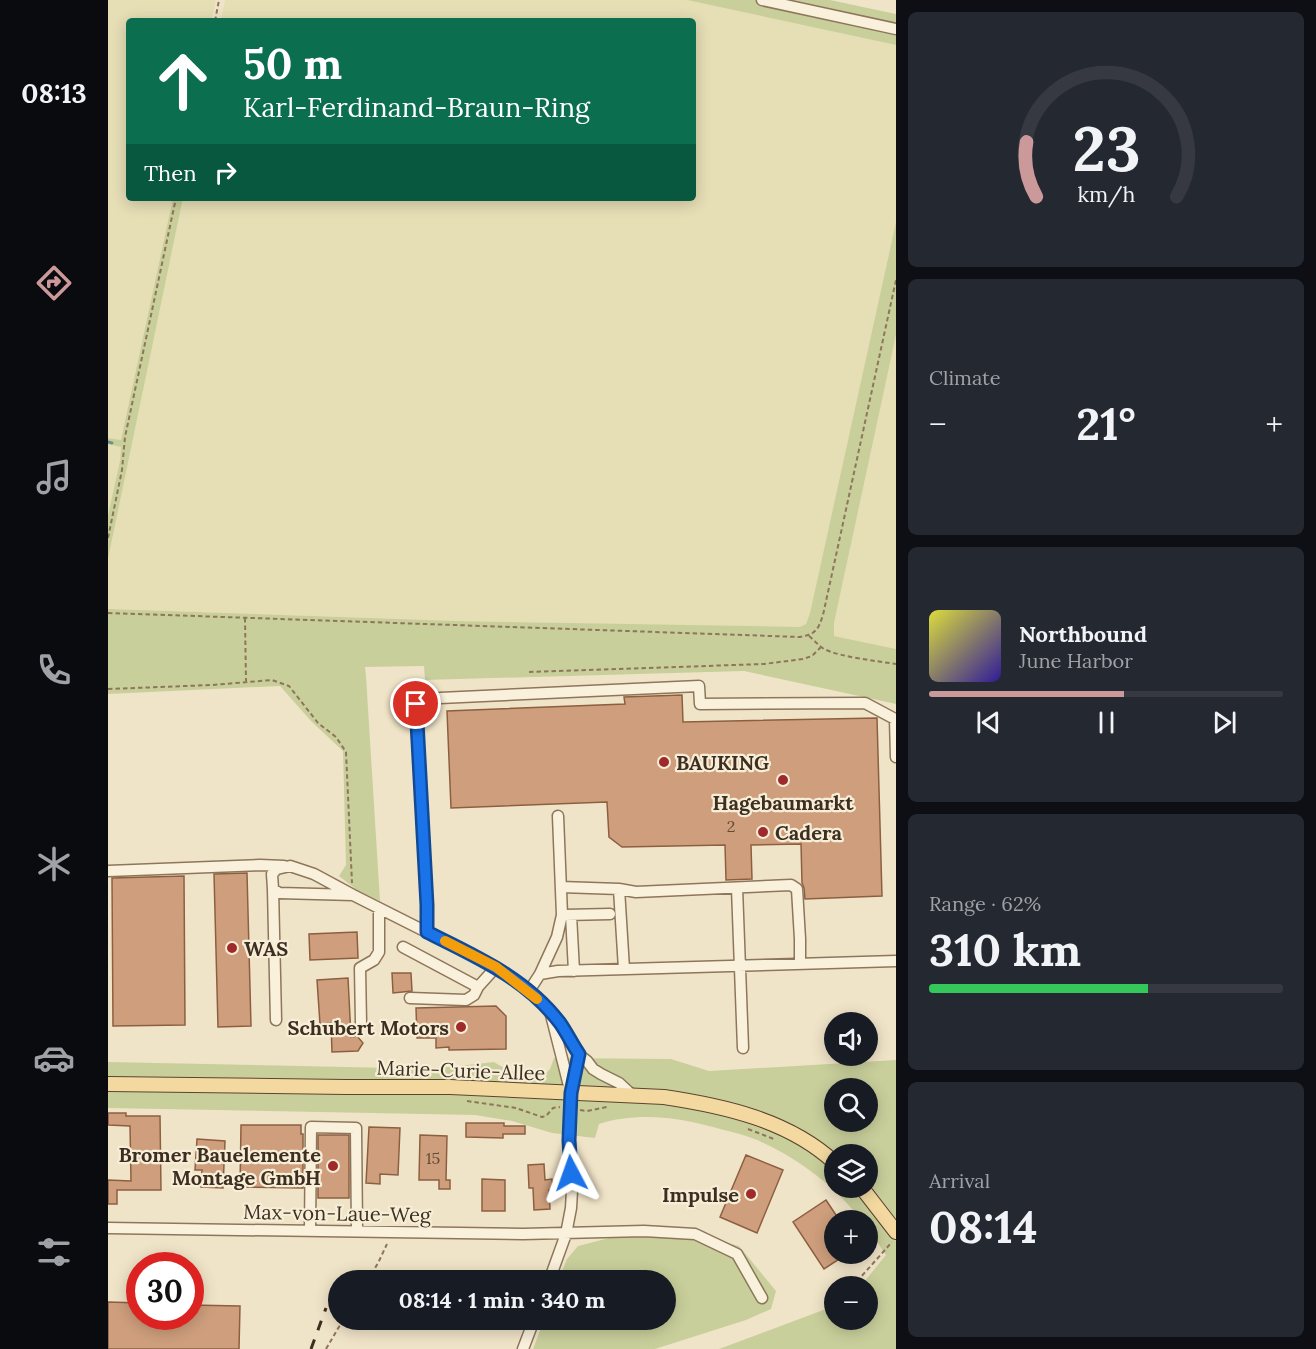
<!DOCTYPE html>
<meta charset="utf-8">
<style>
body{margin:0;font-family:Lora,serif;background:#242831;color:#f1f3f6;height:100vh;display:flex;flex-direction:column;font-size:22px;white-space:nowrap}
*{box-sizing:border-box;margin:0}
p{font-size:20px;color:#9ea1a6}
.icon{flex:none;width:33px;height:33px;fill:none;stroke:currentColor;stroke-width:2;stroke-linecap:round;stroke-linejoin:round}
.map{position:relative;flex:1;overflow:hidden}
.details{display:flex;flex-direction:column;gap:12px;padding:12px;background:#0d0f14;width:420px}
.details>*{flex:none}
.guide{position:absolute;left:18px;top:18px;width:570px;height:183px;border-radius:6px;box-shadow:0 3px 15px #0003;background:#0b6e4f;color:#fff;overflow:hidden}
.buttons{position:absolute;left:716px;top:1012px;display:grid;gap:12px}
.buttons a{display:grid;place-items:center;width:54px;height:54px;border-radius:50%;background:#171b24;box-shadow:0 3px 15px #0003;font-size:30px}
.speed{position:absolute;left:18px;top:1252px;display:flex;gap:12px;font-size:30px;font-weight:700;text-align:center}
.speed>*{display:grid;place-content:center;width:78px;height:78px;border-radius:50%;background:#171b24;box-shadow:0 3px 15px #0003;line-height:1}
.speed .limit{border:9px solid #d22;background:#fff;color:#111}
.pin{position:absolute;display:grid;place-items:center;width:51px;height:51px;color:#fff;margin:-26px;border:3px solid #fff;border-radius:50%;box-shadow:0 2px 6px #0007}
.me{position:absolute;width:66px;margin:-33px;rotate:356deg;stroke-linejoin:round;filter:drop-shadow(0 0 4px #0008)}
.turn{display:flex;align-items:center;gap:21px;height:126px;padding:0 18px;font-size:27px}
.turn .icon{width:78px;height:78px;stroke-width:2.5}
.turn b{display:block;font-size:42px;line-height:51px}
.then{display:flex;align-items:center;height:57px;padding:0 18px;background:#0003;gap:12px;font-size:22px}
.big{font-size:45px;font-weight:700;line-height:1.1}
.details .card{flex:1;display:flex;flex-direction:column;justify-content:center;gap:9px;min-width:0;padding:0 21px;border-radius:9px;background:#242831}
.details .dial{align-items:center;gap:0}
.dial svg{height:156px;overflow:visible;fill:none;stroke:#363941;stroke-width:7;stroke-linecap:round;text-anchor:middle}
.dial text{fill:#f1f3f6;stroke:none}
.song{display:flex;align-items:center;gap:18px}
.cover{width:72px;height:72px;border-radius:9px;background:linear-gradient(135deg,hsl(60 70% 55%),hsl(250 70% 35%))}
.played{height:6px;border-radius:3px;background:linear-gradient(90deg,#cc999b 55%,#363941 55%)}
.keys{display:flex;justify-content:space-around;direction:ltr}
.heat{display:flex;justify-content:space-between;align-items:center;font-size:33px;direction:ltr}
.charge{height:9px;border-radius:4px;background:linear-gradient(90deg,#34c759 62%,#363941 0)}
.trip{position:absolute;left:220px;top:1270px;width:348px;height:60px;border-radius:30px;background:#171b24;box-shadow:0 3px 15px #0003;font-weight:700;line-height:60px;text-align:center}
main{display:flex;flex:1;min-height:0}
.tabs{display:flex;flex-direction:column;width:108px;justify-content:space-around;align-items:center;background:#090b0e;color:#9ea1a6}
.tabs .icon{width:42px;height:42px}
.tabs .current{color:#cc999b}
.tabs b{font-size:27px;color:#f1f3f6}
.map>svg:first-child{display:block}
.farmland{fill:#e6deb5}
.green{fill:#c9cf9b;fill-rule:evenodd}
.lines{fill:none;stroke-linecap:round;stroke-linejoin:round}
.stream{stroke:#6f938a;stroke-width:3}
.building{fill:#cf9f7d;stroke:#8d5f41;stroke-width:1.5}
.minor-casing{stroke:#8d765c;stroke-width:13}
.major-casing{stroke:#5b4430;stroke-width:16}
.path{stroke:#8d765c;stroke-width:2;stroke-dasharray:4.5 3;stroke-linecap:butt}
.minor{stroke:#faf1dc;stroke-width:10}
.major{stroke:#f3d9a0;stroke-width:14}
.rail{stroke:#3d2e20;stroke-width:3;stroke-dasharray:10 10;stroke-linecap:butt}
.route-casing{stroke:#114b97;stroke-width:15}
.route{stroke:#1a73e8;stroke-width:10}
.slow{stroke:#f59e0b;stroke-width:10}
.poi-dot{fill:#9e2a2b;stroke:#f7eed8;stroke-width:2}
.labels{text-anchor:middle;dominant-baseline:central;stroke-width:4.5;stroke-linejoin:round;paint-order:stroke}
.number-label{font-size:16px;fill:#624a37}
.poi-label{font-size:20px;font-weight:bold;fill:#3d2e20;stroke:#f7eed8;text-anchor:start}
.street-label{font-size:20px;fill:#3d2e20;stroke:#f7eed8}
</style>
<main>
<nav class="tabs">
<b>08:13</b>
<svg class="icon current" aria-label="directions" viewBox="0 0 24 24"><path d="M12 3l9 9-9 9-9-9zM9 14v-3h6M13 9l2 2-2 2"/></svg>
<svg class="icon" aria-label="music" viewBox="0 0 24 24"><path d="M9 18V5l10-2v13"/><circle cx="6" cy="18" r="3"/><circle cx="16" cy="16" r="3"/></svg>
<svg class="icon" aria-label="phone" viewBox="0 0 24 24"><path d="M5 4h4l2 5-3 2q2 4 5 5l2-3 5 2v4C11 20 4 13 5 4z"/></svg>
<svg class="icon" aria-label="climate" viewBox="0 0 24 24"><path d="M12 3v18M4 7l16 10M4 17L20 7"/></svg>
<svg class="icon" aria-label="car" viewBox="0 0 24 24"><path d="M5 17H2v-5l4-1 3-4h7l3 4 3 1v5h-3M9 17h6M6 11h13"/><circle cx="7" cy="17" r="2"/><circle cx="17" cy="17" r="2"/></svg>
<svg class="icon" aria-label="filters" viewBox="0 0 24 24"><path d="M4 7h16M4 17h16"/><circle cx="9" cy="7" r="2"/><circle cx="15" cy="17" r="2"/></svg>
</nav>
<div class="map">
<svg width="788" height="1349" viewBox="0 0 788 1349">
<rect width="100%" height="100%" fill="#f0e4c8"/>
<path class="farmland" d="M0 0H108L103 21H21V198H65L13 440 0 438Z
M117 0H579L788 45V222L702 613 698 624 692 628 348 621 0 609V559L75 198H585V21H113Z
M788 335V649L726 636V623Z
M0 444 13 446 12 461 0 515Z"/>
<path class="green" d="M579 0H722L788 14V45Z
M65 198H75L0 559V515L12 461 13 447 0 444V438L13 440Z
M788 222V335L726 623V636L788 649V704L636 671 317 680 316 666 257 667 258 676 272 901 249 890 231 876 238 865 235 751 203 721 172 686 0 694V609L348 621 692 627 698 624 702 613Z
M446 1058 563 1059 601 1071 788 1060V1349H611L726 1306V1320H759V1287H752L778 1255 759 1227V1221H754C727 1186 690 1158 649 1140 635 1134 619 1131 605 1127 568 1117 528 1112 491 1124L487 1138 444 1133 404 1121 367 1115 0 1108V1062L285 1068 341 1067 386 1062C402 1073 416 1074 436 1075L442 1069ZM726 1089H759V1122H726ZM726 1155H759V1188H726Z
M517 1234H587L631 1246 668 1291 663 1309 638 1320 547 1349H425L436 1320H558V1281H450L459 1259 470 1246Z"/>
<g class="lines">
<path class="stream" d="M0 442 4 443"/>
</g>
<path class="building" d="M574 695 575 722 769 718 774 896 697 899 696 888 694 883 693 844 643 845 644 879 618 880 617 845 514 847 501 837 499 802 343 808 339 711 517 704 516 697Z
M139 873 143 1026 110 1027 106 874Z
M76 876 77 1025 5 1026 4 878Z
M249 932 250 958 202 960 201 934Z
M284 973H303L304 991 285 993Z
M240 978 243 1037 249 1036 255 1043 250 1051 224 1052 223 1023 212 1024 209 980Z
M388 1006 398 1016V1049L341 1050V1047L328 1048V1038H309L308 1008Z
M0 1113H18V1116H52L53 1190H9V1204H0V1180L23 1181 22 1126 0 1125Z
M358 1123H396V1126H417V1134H395V1138L358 1137Z
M133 1125H193V1134H195V1188L132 1187Z
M261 1127 292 1128 290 1175 272 1174V1184L258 1183Z
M210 1135H241V1198H210Z
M312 1135 339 1136 338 1180H342V1189H331V1180H311Z
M89 1139 117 1141 115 1188 93 1187 94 1170H87Z
M638 1155 675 1170 649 1233 612 1217Z
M436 1164 437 1180 444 1179 445 1190H441L442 1209 426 1210 425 1188H421L420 1165Z
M374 1179 397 1180V1211H374Z
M718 1200 732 1221H726V1254H739L716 1269 685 1222Z
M0 1302 32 1303V1317H82V1305L132 1306 131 1349H0Z"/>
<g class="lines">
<defs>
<path id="minor" d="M654 0 788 29
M0 871 152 865 176 866
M453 887 511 889 528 892 683 885 689 889 692 939V964
M629 888 635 1048
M165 889 168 1020
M511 889 516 969
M245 895 171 893 165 889 164 874 169 869 182 866 206 874 245 895 388 967 421 991 441 1010 458 1032 471 1055 479 1061 485 1069 493 1074 511 1083 524 1095
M457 915 502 914
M463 915 466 971
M319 932V905L308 704 332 698 591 686 592 704 757 703 787 719 788 757
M295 947 370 987
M432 974 449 937 454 915 450 816
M421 991 432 974 450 971 788 961
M302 998 358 1000 366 995 370 987 388 967
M443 1015 462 1090
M253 1023 252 968 266 960 271 952V908
M0 1228 415 1234 536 1231 587 1234 629 1254 654 1298
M202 1231 203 1127 248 1128 249 1231
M441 1281 458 1234 463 1208 464 1190 461 1140 463 1093 471 1055
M415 1349 426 1320"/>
<path id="major" d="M0 1084 238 1087H342L556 1097C616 1106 680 1120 726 1162
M754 1188 788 1232"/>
</defs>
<use href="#minor" class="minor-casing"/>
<use href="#major" class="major-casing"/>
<path class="path" d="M107 21 111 0
M0 538 14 470 17 437 68 198
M0 613 692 637C708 634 710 630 715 615L788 280
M137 618 138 681
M701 636C706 640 710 645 716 649 732 657 769 661 788 664
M421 672 656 664 695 659 704 656 713 647
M0 689 104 685 164 680 181 686 210 723 228 737 238 752 244 883
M359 1101 408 1108 434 1117 438 1116 445 1108 452 1107
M472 1110 479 1111 499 1107
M640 1129 666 1139
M738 1188 743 1193
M260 1281 271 1261 279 1244
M744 1287 784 1242
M722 1302 726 1300
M218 1349 235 1320"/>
<use href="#minor" class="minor"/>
<use href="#major" class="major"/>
<path class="rail" d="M203 1349 218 1308"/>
</g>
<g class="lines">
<defs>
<path id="route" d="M308 704 319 905V932C367 956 418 978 452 1023 459 1033 464 1044 471 1054L463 1093 461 1140 463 1173"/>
</defs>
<use href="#route" class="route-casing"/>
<use href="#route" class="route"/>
<path class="slow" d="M337 941 388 967 429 999"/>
</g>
<g class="poi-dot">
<circle cx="556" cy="762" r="6"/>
<circle cx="675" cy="780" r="6"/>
<circle cx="655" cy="832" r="6"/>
<circle cx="124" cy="948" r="6"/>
<circle cx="353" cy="1027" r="6"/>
<circle cx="225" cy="1166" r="6"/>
<circle cx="643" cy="1194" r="6"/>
</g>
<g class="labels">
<g class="number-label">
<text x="623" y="826">2</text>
<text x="325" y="1158">15</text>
</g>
<g class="poi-label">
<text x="568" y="762">BAUKING</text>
<text x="675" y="802" text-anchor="middle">Hagebaumarkt</text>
<text x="667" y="832">Cadera</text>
<text x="136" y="948">WAS</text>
<text x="341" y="1027" text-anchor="end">Schubert Motors</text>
<text x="213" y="1154" text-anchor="end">Bromer Bauelemente<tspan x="213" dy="23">Montage GmbH</tspan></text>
<text x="631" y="1194" text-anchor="end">Impulse</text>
</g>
<g class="street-label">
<text transform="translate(353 1070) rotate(2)">Marie-Curie-Allee</text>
<text transform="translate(229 1213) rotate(1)">Max-von-Laue-Weg</text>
</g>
</g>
</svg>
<div class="buttons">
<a><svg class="icon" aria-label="sound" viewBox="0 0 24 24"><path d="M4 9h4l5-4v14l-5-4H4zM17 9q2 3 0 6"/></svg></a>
<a><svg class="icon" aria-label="search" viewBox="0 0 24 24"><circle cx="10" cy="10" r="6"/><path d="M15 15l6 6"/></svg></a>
<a><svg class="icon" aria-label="layers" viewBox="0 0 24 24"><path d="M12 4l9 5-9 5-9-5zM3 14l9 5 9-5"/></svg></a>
<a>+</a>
<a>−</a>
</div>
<div class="speed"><div class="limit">30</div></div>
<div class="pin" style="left:308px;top:704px;background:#d93025"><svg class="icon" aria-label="arrive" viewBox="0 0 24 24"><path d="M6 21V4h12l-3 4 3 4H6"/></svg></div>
<svg class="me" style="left:463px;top:1173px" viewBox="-20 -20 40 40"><path d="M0-17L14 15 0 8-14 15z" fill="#1a73e8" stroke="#fff" stroke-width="4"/></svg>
<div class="trip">08:14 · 1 min · 340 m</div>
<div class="guide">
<div class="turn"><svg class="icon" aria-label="ahead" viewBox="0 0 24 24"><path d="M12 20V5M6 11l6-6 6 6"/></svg><div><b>50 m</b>Karl-Ferdinand-Braun-Ring</div></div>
<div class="then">Then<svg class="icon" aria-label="right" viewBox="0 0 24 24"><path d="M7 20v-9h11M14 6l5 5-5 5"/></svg></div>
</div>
</div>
<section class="details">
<div class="card dial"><svg viewBox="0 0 100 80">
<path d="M14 69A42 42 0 1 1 86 69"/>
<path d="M14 69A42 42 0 0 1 9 41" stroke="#cc999b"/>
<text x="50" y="56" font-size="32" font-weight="700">23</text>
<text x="50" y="72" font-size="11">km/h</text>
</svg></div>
<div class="card"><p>Climate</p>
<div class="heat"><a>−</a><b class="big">21°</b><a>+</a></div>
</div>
<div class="card">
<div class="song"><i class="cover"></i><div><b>Northbound</b><p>June Harbor</p></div></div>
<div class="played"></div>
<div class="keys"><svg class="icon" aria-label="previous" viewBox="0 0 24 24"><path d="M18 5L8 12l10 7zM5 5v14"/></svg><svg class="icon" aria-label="pause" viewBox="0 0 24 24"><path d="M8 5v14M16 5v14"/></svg><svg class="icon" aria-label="next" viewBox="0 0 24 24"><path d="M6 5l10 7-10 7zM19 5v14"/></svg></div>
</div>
<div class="card"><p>Range · 62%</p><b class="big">310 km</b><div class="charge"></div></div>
<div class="card"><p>Arrival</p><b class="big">08:14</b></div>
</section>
</main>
